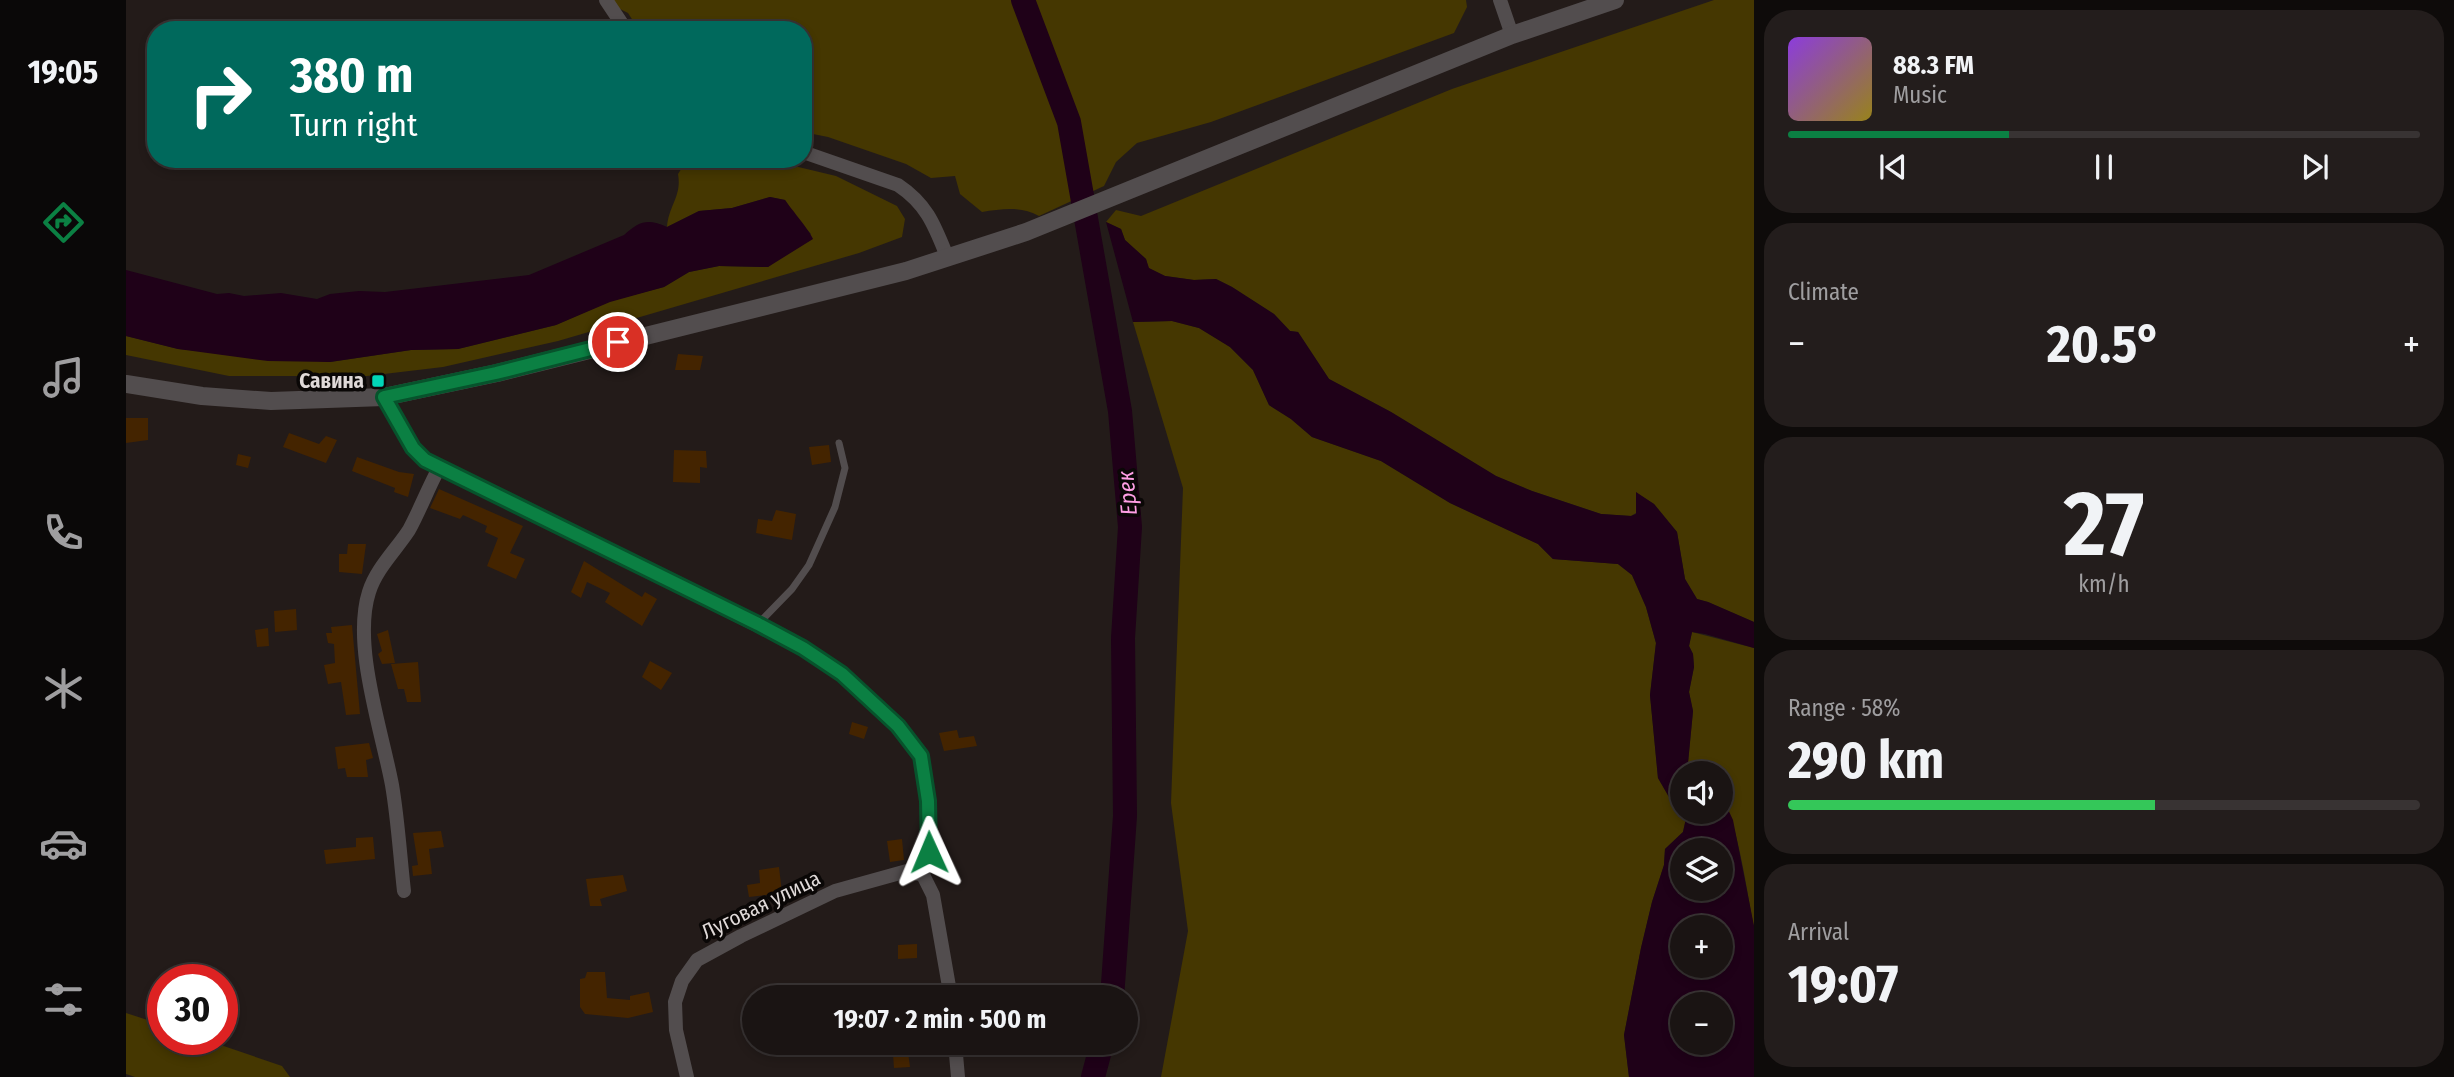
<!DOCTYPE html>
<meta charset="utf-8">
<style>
body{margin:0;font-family:"Fira Sans Condensed",sans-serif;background:#231d1c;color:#f1f3f6;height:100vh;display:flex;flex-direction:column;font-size:26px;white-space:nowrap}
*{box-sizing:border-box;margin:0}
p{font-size:23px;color:#9f9ea0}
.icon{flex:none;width:38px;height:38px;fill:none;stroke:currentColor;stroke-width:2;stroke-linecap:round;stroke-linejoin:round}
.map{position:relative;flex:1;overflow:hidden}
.details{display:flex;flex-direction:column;gap:10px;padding:10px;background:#0e0b0a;width:700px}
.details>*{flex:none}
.guide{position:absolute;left:21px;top:21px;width:665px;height:147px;border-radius:28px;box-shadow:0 4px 10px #0003,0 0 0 2px #383333;background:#00695c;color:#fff;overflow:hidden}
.controls{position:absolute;left:1544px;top:761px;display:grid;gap:14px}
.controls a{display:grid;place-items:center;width:63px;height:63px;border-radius:50%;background:#1a1413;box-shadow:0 4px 10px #0003,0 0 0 2px #383333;font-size:35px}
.speed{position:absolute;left:21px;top:964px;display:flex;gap:14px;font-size:35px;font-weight:700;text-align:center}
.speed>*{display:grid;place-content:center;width:91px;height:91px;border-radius:50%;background:#1a1413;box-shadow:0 4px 10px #0003,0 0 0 2px #383333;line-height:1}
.speed .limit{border:10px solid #d22;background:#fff;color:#111}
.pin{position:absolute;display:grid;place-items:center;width:60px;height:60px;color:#fff;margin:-30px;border:4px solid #fff;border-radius:50%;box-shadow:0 2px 7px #0007}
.me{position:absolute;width:77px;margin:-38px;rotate:359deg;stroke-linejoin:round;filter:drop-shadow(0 0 5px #0008)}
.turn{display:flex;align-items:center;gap:24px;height:147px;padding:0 28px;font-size:32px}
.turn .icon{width:91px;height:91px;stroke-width:2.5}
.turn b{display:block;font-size:49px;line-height:60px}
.big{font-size:52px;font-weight:700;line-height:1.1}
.details .tile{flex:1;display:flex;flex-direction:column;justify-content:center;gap:10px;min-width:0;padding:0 24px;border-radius:28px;background:#231d1c}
.details .dial{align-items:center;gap:0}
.dial b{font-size:91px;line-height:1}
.song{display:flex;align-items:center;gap:21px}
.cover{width:84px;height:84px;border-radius:10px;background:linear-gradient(135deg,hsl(270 70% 55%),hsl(50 70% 35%))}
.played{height:7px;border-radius:4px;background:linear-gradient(90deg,#0b8043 35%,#383333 35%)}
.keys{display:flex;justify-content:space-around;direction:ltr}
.heat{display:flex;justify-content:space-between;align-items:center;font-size:38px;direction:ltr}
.charge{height:10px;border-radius:5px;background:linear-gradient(90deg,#34c759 58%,#383333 0)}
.trip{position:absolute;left:616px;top:985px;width:396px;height:70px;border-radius:35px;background:#1a1413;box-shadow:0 4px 10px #0003,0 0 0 2px #383333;font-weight:700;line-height:70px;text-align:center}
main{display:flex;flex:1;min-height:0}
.tabs{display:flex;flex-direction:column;width:126px;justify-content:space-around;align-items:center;background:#0a0808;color:#9f9ea0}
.tabs .icon{width:49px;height:49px}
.tabs .current{color:#0b8043}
.tabs b{font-size:32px;color:#f1f3f6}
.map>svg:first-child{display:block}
.green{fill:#453701}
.water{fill:#1f0118;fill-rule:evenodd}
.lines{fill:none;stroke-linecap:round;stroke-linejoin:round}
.river{stroke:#1f0118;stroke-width:24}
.building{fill:#442400}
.service{stroke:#524d4e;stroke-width:7}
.minor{stroke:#524d4e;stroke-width:14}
.tertiary{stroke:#524d4e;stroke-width:18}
.route-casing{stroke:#07532c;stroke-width:18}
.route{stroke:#0b8043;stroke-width:12}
.poi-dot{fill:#01d5b7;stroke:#0a0706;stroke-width:2.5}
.labels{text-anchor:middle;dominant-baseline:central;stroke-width:7;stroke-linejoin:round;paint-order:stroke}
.poi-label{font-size:21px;font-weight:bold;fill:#dfd9d8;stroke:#0a0706;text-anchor:end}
.street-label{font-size:21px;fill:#dfd9d8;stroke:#0a0706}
.water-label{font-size:23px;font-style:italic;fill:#fe9ee4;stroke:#0a0706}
</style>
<main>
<nav class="tabs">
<b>19:05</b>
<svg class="icon current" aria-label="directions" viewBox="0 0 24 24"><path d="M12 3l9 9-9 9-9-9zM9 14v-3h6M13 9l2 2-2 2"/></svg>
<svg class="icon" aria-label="music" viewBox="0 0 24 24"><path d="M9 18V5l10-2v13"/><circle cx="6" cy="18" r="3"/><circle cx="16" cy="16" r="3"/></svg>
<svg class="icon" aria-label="phone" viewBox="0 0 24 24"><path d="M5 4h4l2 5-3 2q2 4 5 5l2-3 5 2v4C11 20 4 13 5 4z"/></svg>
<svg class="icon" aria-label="climate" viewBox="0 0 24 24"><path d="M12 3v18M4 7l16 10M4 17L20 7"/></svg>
<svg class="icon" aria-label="car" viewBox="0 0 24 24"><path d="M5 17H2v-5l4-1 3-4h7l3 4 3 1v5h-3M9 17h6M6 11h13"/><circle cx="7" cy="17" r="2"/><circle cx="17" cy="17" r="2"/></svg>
<svg class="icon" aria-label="filters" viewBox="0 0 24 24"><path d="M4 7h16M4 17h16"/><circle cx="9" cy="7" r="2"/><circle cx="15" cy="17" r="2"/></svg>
</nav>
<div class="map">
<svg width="1628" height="1077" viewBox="0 0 1628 1077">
<rect width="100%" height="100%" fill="#231b19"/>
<path class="green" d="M476 0H1340L1341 7 1328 33 1085 122 1011 143 990 162 978 186 913 216C895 206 876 209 856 212L834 194 829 176 805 178 780 164 702 137 677 132V30H513L502 13Z
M1588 0H1628V622L1582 602 1571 599 1559 579 1551 532 1528 504 1510 493V513L1505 516 1475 514 1406 491 1370 476 1265 412 1203 379 1172 332 1164 331 1148 314 1106 287 1090 279 1068 280 1039 276 1022 268 1020 259 999 240 995 229 980 222 990 210 1015 216 1326 89Z
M567 159H639L710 176 771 206 779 219 776 237 733 253 432 341 317 367 241 376H103L0 355V336L52 349 204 362 285 350 332 349 430 325 484 301 538 287 563 272 593 266 642 267 685 234 671 219 659 200 644 197 606 208 573 211 541 227C543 205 556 196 552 174L561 160Z
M1046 321 1073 328 1104 347 1127 370 1143 405 1165 419 1186 437 1255 461 1324 503 1412 544 1427 559 1492 564 1506 575 1520 607 1530 643 1524 695 1532 778 1543 797 1556 809V812L1561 814 1557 832 1539 849 1538 865 1526 902 1515 948 1498 1035 1503 1077H1035L1062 931 1045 803 1057 488 1007 322Z
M1566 632 1628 648V926C1622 900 1611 813 1594 798V774H1561L1567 711 1563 692 1568 667 1567 654 1563 646Z
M0 1013 37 1025V1040H80L156 1066 164 1077H9L0 1074Z"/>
<path class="water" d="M644 197 659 200C666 210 684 231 687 239L642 267 593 266 563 272 538 287 484 302 430 325 332 349 285 350 204 362 142 361 52 349 0 336V270L91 294 103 293 118 296 155 293 191 299 204 294 233 291 259 292 403 275 498 235C513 221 522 218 541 227L573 211 606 208Z
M980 222 995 229 999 240 1020 259 1023 268 1039 276 1068 280 1090 279 1106 287 1148 314 1164 331 1172 332 1203 379 1265 412 1370 476 1406 491 1475 514 1505 516 1510 514V492L1528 504 1551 532 1559 579 1571 599 1582 602 1628 622V648L1579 634 1566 632 1563 646 1567 654 1568 667 1563 692 1567 711 1561 773 1556 774V809L1543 797 1532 778 1524 695 1530 643 1520 607 1506 575 1492 564 1427 559 1412 544 1324 503 1255 461 1186 437 1165 419 1143 405 1127 370 1104 347 1073 328 1046 321 1007 322Z
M1594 798 1599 803 1607 820 1628 926V1077H1503L1498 1035 1515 948 1526 902 1538 865 1539 849 1557 832 1561 814 1559 812H1594ZM1556 850H1594V889H1556ZM1556 928H1594V966H1556ZM1556 1004H1594V1043H1556Z"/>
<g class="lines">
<path class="river" d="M897 0 943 122 994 411 1004 527 997 638 999 816 986 998
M967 1077 976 1043"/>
</g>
<path class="building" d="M552 354 577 356 574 370H549Z
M0 418H22V440L0 443Z
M163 433 193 444 200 436 211 440 200 463 157 447Z
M703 445 705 462 686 465 683 447Z
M548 450 580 451 581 468 574 467V483L547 482Z
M112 454 125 457 122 468 110 465Z
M231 457 273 472 288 474 282 497 268 492 269 488 226 471Z
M313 489 397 526 384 553 399 559 390 579 361 566 372 538 359 532 361 526 337 515 334 519 304 508Z
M650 510 670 514 666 540 630 533 632 519 646 521Z
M222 544H240L236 574 213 572V554H221Z
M458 561 516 597 519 592 531 599 516 626 479 602 484 593 461 582 455 598 445 592Z
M170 609 171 630 149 632 148 611Z
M226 625 234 714 220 715 215 682 202 684 198 665 209 663 208 644 202 643 200 633H206L205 627Z
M142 628 143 646 131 647 129 630Z
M262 630 269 663 256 664 252 654 256 651 251 634Z
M524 661 546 673 535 690 516 677Z
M292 662 295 702H281L278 689H272L265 664Z
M726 722 742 727 738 739 723 734Z
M831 730 833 738 848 736 851 746 818 751 813 733Z
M243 743 247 758 240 760 242 777H221L219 768 212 769 209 747Z
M315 831 318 847 303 849 306 874 287 876 286 866 292 865 287 833Z
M247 837 249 859 200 864 198 850 230 847V838Z
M776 839 778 860 764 862 761 841Z
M653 867 656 893 623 897 621 885 634 883 633 870Z
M497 875 501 891 474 899 476 906H464L460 879Z
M791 944V958L772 959V945Z
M461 972H479L481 998 504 1000V996L523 992 527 1012 502 1018 459 1014 454 1007V979L459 978Z
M782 1052 784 1067 768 1068 767 1054Z"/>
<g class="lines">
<path class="service" d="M632 624 666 589 683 565 709 507 719 468 713 443"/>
<path class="minor" d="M480 0 500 30
M1374 0 1386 35
M677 152 772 185C802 205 809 227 822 259
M258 397 287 448 299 460 677 648 716 674 772 726 795 756 802 801 803 852 797 875 807 895 825 998
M278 891C274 856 272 820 266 785 256 731 226 645 243 592 250 569 270 550 283 530 294 510 302 488 313 468
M829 1043 832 1077
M561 1077 550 1030 549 1002 556 981 571 960 615 936 709 891 781 871 797 875"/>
<path class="tertiary" d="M0 384 76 396 145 401 258 397 371 373 780 271 900 232 1386 35 1489 0"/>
</g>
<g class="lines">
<defs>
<path id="route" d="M492 342 370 373 258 397 287 448 299 460 632 624 677 648 716 674 772 726 795 756 802 801 803 852"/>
</defs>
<use href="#route" class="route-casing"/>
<use href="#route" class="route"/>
</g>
<rect class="poi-dot" x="245" y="374" width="14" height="14" rx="3.5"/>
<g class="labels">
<g class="poi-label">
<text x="238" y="381">Савина</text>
</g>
<g class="street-label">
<text transform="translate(635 905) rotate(-26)">Луговая улица</text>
</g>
<g class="water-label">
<text transform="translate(1001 493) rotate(-95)">Ерек</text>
</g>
</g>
</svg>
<div class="controls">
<a><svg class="icon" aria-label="sound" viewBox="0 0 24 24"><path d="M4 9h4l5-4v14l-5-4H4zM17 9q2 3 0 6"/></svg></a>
<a><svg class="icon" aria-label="layers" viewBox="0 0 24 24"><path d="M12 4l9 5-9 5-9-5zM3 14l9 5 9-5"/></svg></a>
<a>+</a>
<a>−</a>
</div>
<div class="speed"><div class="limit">30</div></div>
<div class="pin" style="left:492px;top:342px;background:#d93025"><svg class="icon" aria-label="arrive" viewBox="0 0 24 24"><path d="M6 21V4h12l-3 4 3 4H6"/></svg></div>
<svg class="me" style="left:803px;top:852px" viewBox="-20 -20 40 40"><path d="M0-17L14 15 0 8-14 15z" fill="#0b8043" stroke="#fff" stroke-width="4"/></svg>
<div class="trip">19:07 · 2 min · 500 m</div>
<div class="guide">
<div class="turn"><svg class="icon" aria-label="right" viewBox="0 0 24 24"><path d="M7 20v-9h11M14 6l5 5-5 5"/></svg><div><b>380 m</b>Turn right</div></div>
</div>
</div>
<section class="details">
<div class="tile">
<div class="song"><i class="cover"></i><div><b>88.3 FM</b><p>Music</p></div></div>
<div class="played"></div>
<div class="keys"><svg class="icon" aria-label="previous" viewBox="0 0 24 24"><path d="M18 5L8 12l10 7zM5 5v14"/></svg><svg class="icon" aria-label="pause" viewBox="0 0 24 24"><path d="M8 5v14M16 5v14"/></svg><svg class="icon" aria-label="next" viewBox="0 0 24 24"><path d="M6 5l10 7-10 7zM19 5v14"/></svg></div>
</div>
<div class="tile"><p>Climate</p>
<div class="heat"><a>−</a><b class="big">20.5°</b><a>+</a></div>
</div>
<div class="tile dial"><b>27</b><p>km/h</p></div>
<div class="tile"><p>Range · 58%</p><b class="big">290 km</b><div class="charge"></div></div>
<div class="tile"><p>Arrival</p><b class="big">19:07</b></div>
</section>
</main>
